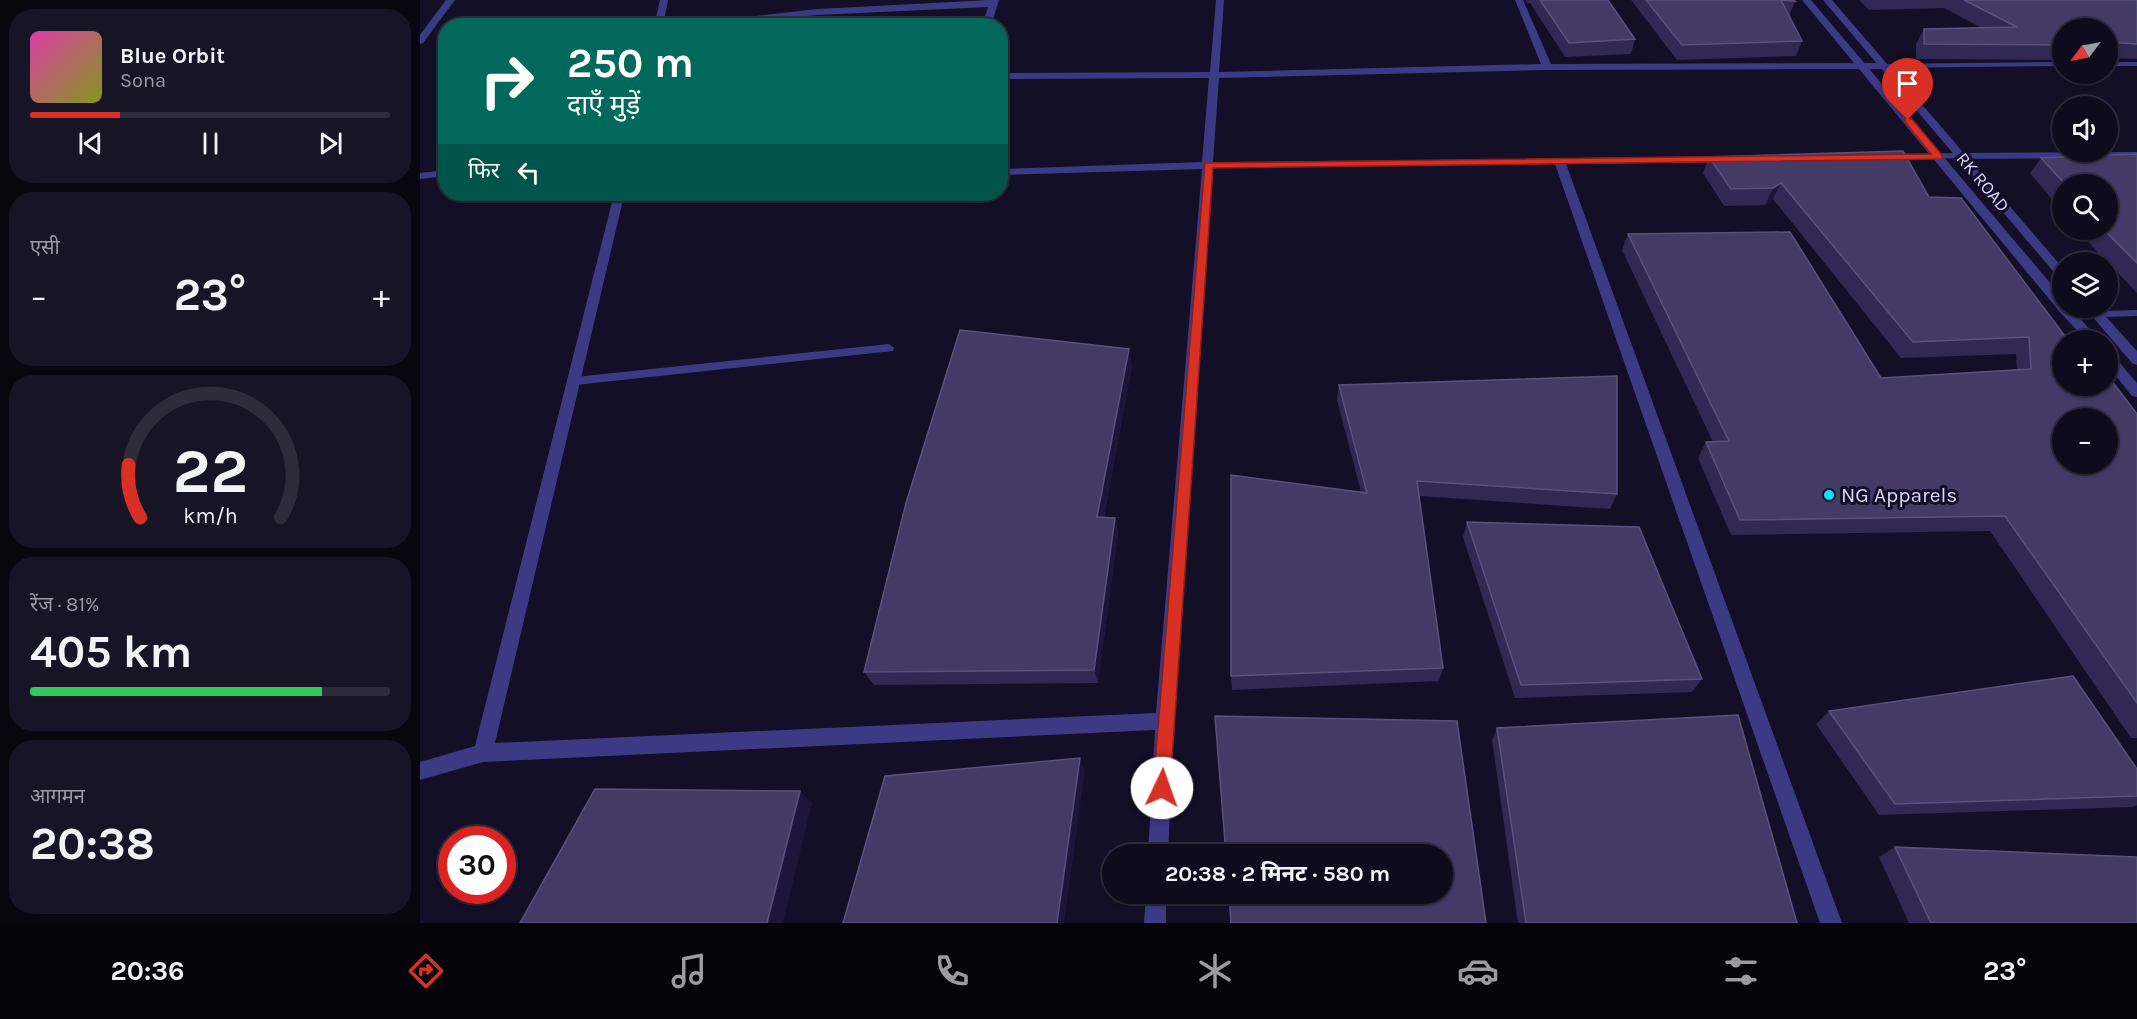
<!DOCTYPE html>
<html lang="hi">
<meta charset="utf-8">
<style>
body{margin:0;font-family:Karla,"Noto Sans Devanagari",sans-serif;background:#171425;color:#f1f3f6;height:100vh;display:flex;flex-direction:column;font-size:22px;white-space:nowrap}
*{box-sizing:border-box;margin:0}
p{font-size:20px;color:#9b9ba3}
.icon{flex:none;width:33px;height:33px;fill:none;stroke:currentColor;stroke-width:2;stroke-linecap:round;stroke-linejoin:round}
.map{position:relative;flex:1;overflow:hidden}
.details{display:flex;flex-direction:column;gap:9px;padding:9px;background:#08060f;width:420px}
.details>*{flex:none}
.top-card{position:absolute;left:18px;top:18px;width:570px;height:183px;border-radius:24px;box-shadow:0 2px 4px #0004,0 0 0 2px #2e2b3b;background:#00695c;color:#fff;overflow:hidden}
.needle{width:39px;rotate:238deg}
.buttons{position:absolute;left:1632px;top:18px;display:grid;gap:12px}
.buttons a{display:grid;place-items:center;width:66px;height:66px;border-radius:50%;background:#0e0b1c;box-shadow:0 2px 4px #0004,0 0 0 2px #2e2b3b;font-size:30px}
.speed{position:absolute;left:18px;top:826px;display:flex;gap:12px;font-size:30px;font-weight:700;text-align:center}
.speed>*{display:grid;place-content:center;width:78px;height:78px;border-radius:50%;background:#0e0b1c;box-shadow:0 2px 4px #0004,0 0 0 2px #2e2b3b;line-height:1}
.speed .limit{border:9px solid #d22;background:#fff;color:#111}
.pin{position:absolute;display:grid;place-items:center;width:51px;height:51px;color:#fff;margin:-62px -26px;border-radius:50% 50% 50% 0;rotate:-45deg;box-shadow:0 0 6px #0007}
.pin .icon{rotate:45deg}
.me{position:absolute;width:66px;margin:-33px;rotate:3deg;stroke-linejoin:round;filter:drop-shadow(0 0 4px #0008)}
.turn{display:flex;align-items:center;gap:21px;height:126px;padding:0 30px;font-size:27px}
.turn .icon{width:78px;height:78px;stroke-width:2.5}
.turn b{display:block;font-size:42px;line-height:51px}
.then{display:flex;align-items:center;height:57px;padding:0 30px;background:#0003;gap:12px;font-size:22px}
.big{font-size:45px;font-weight:700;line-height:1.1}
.details .widget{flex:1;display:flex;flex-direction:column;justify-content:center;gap:9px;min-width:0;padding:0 21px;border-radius:24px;background:#171425}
.details .dial{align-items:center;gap:0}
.dial svg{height:156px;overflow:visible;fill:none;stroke:#2e2b3b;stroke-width:7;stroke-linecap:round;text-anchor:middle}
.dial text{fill:#f1f3f6;stroke:none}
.song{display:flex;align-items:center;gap:18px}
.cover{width:72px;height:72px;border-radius:9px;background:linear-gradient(135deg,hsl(320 70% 55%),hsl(70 70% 35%))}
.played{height:6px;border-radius:3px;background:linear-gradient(90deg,#d93025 25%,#2e2b3b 25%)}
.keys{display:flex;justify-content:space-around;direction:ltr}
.heat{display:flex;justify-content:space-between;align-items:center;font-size:33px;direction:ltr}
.charge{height:9px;border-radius:4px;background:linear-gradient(90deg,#34c759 81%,#2e2b3b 0)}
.trip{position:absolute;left:682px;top:844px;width:351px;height:60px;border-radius:30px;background:#0e0b1c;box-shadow:0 2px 4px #0004,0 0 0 2px #2e2b3b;font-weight:700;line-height:60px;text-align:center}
.tabs{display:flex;height:96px;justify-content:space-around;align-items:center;background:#06040b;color:#9b9ba3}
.tabs .icon{width:42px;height:42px}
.tabs .on{color:#d93025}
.tabs b{font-size:27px;color:#f1f3f6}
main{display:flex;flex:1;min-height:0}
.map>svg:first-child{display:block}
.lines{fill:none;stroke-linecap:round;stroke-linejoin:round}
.service{fill:#3d3a85;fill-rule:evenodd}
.minor{fill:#3d3a85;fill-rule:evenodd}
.tertiary{fill:#3d3a85;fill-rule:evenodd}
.wall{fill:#312854}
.shaded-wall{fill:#1d163a}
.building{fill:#433a66;stroke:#5a527e;stroke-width:1.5;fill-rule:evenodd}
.route{fill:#d93025;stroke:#8d1f18;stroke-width:1.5}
.poi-dot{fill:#00e5ff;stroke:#130f26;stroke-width:2}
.labels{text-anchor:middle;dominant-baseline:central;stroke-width:6;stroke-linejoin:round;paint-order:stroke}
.far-street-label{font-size:18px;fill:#d9d4ff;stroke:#130f26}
.poi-label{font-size:21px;fill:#d9d4ff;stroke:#130f26;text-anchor:start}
</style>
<main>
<section class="details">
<div class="widget">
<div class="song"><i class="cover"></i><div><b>Blue Orbit</b><p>Sona</p></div></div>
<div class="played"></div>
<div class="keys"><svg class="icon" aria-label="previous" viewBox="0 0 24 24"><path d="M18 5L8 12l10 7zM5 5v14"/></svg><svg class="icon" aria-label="pause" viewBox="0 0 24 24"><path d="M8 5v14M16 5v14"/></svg><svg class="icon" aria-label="next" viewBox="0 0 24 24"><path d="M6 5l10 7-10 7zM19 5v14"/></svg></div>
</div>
<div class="widget"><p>एसी</p>
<div class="heat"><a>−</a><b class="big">23°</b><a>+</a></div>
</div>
<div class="widget dial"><svg viewBox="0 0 100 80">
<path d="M14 69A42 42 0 1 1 86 69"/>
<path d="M14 69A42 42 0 0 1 8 42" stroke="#d93025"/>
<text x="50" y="56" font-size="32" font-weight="700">22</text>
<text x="50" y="72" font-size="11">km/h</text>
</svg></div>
<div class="widget"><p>रेंज · 81%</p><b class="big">405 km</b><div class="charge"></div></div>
<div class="widget"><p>आगमन</p><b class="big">20:38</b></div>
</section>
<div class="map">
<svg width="1717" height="923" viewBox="0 0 1717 923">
<rect width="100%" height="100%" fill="#130f26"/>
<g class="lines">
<path class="service" d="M1642 62V66L1463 68 1459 66 1463 64Z
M1688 62H1717V66H1688Z
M1717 152V158L1542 159 1538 156 1542 153Z
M1717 310V316L1651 318 1646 315 1651 312Z
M469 344 474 348 473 351 155 385 149 381 155 377Z"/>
<path class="minor" d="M26 0H35L3 43 0 44V35Z
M240 0H248L243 26H234Z
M571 0H579L571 26H562L568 7 397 15 285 26H247L397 9Z
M796 0H804L799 72 1121 64 1095 0H1103L1131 64 1463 63 1468 66 1463 69 1127 70 799 78 793 162 1310 157V161L1306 162 1146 164 1422 923H1400L1135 164 793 168 754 721 748 855H728L735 730 63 762 0 780V762L55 746 194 194H244L238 197 203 200 75 743 736 713 782 169 580 175V169L782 162 789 78 580 79V73L790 72Z
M1542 153 1546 154V158L1468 160 1463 157 1468 154Z
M26 170V176L0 179V173Z
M726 894H746V923H724Z"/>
<path class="tertiary" d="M1382 0H1391L1642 297V308H1651L1679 340H1666L1639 311Z
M1403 0H1412L1642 267V278L1638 277Z
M1665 308H1678L1717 351V365L1712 363Z
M1688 353 1693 355 1717 383V397L1712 396 1688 366Z"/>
</g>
<path class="wall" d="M1106 0H1188L1215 39 1211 54 1145 57 1110 3H1107Z
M1211 0H1374L1375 1 1369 16 1382 41 1376 56 1257 60Z
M1439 0H1717V59L1688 58V28H1642V59L1635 60 1496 59V44L1504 29 1562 28 1524 8 1449 10Z
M1717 154V293L1672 246 1658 230H1688V184H1642V211L1610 173 1621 158Z
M1289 157 1509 197 1642 386 1717 414V738H1711L1570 531 1311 535 1278 458 1286 442H1293L1202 250 1208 234 1461 378 1597 370 1596 354 1481 358 1353 199 1345 205 1304 206 1283 173Z
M712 365 684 517 695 518 698 533 678 683 454 685 444 672Z
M919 385 1197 494 1190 509 999 496 1023 668 1019 681 812 690 811 676 941 492 917 400Z
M1047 522 1282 679 1272 692 1095 698 1043 537Z
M1409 711 1717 769V805L1713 807 1459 815 1396 724Z
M1077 728 1377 923H1098L1072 740Z
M1475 847 1717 923H1489L1459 857Z"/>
<path class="shaded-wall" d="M1361 183 1353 199 1345 205 1353 188Z
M709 349 712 365 681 532 677 517Z
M695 518 698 533 678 683 674 670Z
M660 758 665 770 644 923H637Z
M380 791 392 803 363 923H347Z"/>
<path class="building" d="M1120 0H1188L1215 39 1149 43Z
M1226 0H1374L1375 1 1361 0 1382 41 1262 45Z
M1544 0H1717V44L1688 42V28H1642V45L1504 44V29L1597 27Z
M1483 151 1509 197 1541 198 1648 340H1642V386H1688V376L1717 414V703L1585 516 1320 520 1286 442 1309 441 1208 234 1370 232 1461 378 1611 369 1609 337 1493 342 1361 183 1353 188 1311 189 1289 157ZM1642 418H1688V464H1642Z
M1717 154V263L1684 230H1688V184H1645L1621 158Z
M540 330 709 349 677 517 695 518 674 670 444 672 486 503Z
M1197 376V494L997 481 1023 668 811 676V475L947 493 919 385Z
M1047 522 1219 527 1282 679 1101 685Z
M1653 676 1717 769V796L1475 804 1409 711Z
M1318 715 1377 923H1106L1077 728Z
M795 716 1037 721 1066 923H811L809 894H1023V855H806Z
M660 758 637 923H423L465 776Z
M175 789 380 791 347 923H100Z
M1475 847 1717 857V923H1511Z"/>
<path class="route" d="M1485 118H1491L1522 155V159L793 168 750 788 748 794 742 797 735 794 733 788 785 163 1511 154 1485 122Z"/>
<circle class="poi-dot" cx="1409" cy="495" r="6"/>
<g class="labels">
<g class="far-street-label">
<text transform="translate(1563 182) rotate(50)">RK ROAD</text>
</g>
<g class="poi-label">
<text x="1421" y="495">NG Apparels</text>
</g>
</g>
</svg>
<div class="buttons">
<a><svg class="needle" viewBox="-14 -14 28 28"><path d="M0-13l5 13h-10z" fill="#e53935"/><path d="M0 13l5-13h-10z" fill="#9b9ba3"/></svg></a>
<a><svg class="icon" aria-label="sound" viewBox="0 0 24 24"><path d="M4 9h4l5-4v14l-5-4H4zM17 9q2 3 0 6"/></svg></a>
<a><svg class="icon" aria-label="search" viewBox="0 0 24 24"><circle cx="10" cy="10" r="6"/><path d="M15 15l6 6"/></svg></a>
<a><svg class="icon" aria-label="layers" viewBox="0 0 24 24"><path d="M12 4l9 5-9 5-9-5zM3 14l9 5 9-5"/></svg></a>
<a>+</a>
<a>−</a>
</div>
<div class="speed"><div class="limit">30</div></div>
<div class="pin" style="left:1488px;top:120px;background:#d93025"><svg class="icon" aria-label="arrive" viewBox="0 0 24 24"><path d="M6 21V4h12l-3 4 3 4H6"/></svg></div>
<svg class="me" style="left:742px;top:788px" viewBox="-20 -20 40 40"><circle r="19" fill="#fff"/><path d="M0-13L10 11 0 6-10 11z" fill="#d93025"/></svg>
<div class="trip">20:38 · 2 मिनट · 580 m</div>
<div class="top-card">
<div class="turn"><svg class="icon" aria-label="right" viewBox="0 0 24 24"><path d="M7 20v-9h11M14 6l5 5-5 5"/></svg><div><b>250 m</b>दाएँ मुड़ें</div></div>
<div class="then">फिर<svg class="icon" aria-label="left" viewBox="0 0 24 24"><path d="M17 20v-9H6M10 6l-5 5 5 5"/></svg></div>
</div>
</div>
</main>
<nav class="tabs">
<b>20:36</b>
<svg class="icon on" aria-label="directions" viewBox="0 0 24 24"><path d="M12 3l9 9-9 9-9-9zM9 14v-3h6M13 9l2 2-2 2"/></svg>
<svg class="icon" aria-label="music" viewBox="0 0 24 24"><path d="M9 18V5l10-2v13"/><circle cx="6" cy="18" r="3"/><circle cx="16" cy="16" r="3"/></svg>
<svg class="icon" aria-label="phone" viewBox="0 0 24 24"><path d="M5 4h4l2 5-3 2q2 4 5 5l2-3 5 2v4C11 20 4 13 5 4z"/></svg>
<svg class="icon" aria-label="climate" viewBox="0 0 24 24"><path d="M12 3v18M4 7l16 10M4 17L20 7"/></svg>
<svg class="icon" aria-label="car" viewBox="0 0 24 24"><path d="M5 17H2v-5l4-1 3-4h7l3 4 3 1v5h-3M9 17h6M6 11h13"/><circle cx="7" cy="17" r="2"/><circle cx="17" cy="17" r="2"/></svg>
<svg class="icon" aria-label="filters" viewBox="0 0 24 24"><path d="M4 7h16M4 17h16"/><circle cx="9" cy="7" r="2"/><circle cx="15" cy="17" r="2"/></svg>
<b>23°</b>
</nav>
